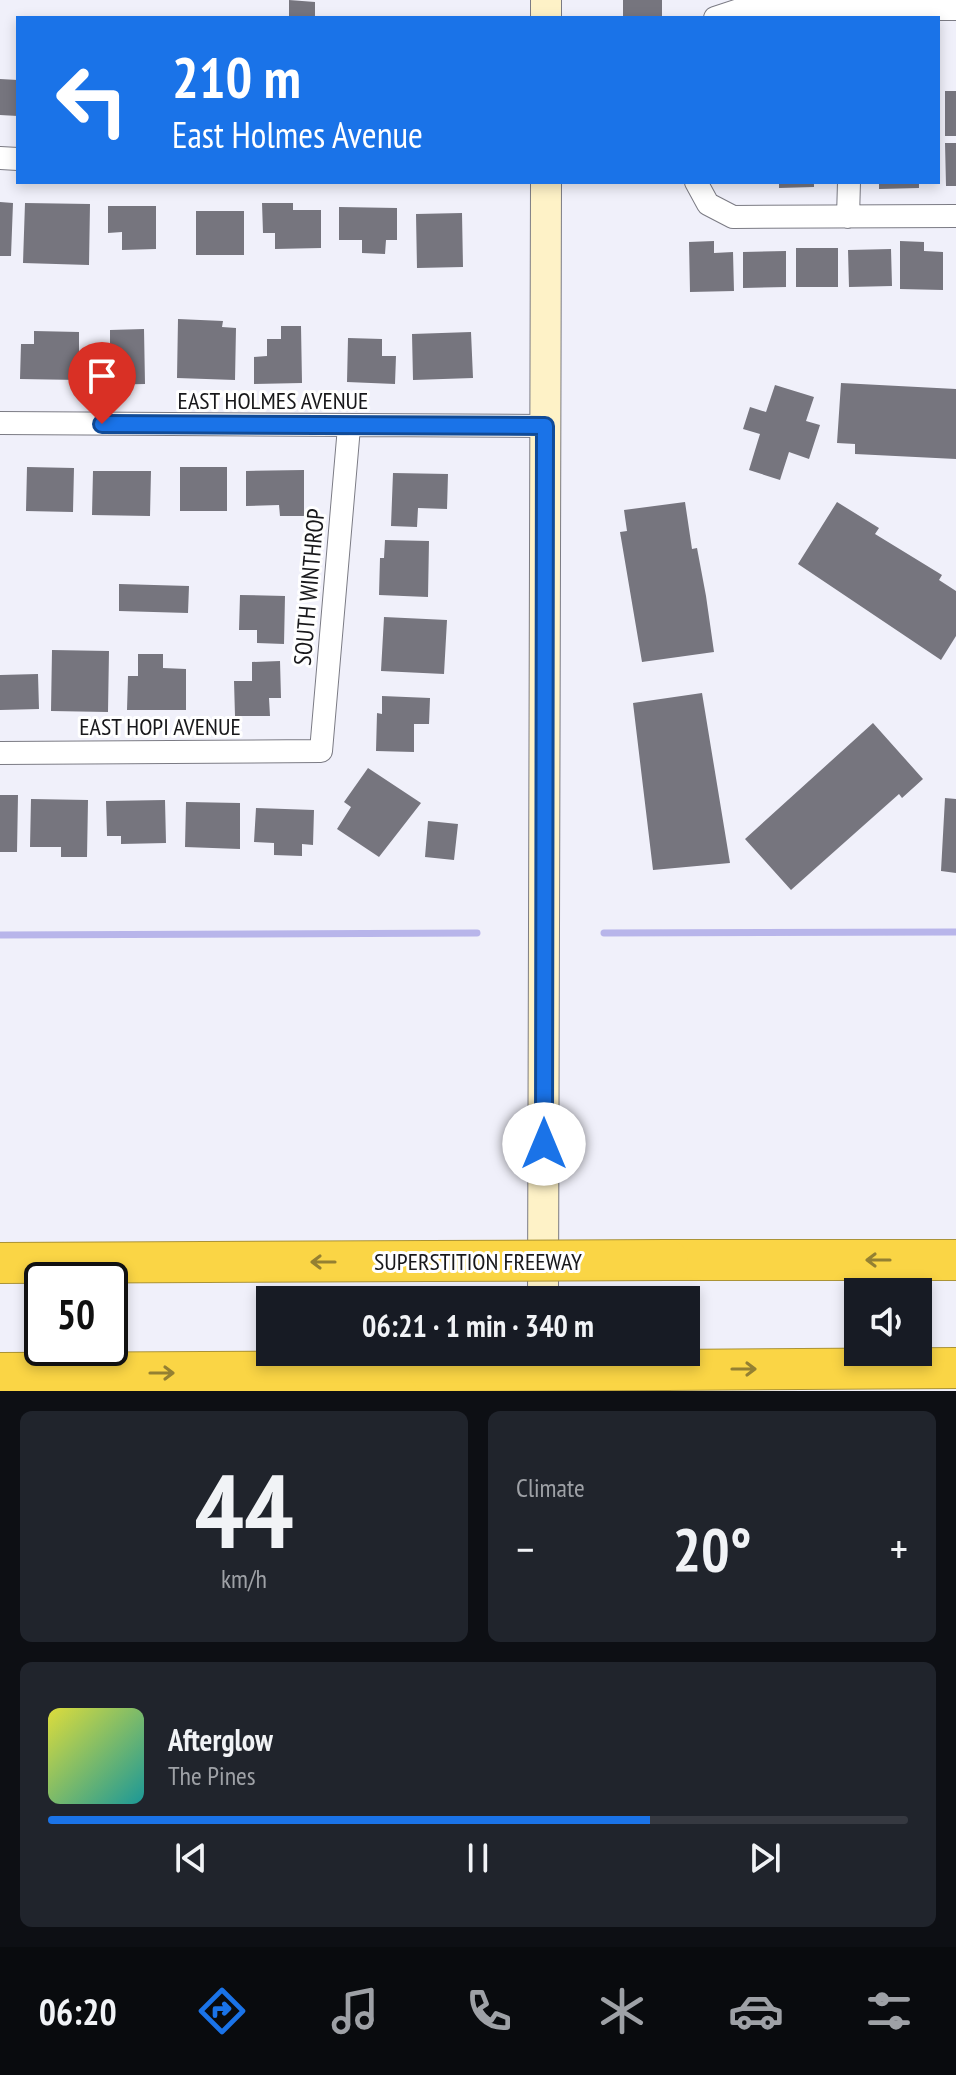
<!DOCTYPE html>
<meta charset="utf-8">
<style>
body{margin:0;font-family:"PT Sans Narrow",sans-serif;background:#20242c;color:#f1f3f6;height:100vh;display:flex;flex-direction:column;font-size:30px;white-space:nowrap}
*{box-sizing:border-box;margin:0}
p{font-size:26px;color:#9ea1a6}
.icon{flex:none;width:44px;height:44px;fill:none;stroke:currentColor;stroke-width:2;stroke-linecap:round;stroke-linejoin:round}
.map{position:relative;height:1391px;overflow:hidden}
.details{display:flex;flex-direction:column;gap:20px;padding:20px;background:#0d0f14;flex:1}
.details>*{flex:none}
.guide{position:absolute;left:16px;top:16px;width:924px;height:168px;border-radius:0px;box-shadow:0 4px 12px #0003;background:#1a73e8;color:#fff;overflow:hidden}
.buttons{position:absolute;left:844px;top:1278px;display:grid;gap:16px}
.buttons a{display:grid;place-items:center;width:88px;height:88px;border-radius:0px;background:#171b24;box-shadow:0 4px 12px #0003;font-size:40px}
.speed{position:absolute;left:24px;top:1262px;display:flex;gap:16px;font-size:40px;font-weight:700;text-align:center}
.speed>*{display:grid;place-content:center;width:104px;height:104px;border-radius:50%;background:#171b24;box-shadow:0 4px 12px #0003;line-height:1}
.speed .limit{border:4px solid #111;border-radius:12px;background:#fff;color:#111}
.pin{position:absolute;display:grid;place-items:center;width:68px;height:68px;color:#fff;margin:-82px -34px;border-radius:50% 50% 50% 0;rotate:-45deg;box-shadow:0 0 8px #0007}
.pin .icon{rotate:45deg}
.me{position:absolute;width:88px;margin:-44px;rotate:0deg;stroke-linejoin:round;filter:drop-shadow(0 0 6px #0008)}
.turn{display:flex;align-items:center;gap:28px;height:168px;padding:0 24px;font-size:36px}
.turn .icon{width:104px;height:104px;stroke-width:2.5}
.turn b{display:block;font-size:56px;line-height:68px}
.big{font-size:60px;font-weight:700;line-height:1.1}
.details .tile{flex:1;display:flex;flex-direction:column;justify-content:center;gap:12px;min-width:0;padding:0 28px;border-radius:12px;background:#20242c}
.details .dial{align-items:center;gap:0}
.dial b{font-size:104px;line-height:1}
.song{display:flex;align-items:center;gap:24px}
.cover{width:96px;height:96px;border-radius:12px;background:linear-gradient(135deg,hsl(60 70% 55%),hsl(180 70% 35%))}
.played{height:8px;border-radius:4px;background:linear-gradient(90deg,#1a73e8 70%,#363941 70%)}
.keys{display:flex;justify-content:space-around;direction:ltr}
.heat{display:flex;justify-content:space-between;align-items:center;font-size:44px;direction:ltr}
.details .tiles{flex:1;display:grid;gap:20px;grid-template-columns:1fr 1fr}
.tile:last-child{grid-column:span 2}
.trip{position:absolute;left:256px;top:1286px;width:444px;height:80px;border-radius:0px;background:#171b24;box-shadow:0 4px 12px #0003;font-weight:700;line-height:80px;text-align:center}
.menu{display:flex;height:128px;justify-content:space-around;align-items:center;background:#090b0e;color:#9ea1a6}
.menu .icon{width:56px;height:56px}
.menu .on{color:#1a73e8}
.menu b{font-size:36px;color:#f1f3f6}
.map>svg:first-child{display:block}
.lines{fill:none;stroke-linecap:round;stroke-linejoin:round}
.stream{stroke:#b8b5ea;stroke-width:7}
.building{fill:#76757e}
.minor-casing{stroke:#7b7b84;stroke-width:24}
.secondary-casing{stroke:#7b7b84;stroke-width:32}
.motorway-casing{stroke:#ab9336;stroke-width:42}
.minor{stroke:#fff;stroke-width:22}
.secondary{stroke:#fef2c7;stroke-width:30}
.motorway{stroke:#fad545;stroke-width:40}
.motorway-bridge-casing{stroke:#ab9336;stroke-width:42;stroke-linecap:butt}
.motorway-bridge{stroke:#fad545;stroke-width:40}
.oneway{stroke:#948032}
.route-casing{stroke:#114b97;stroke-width:20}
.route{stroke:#1a73e8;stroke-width:14}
.labels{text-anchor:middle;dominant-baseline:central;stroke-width:6;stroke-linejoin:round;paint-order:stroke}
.street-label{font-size:24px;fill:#18181b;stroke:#fff}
</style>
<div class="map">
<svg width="956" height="1391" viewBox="0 0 956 1391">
<rect width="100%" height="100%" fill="#f0f0fa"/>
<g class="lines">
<path class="stream" d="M604 933 956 932
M0 935 477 933"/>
</g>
<path class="building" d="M289 0 315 2V18H289Z
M623 0H662V18H623Z
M0 79 18 80V116L0 115Z
M945 91H956V136H945Z
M945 143H956V186H946Z
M779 182H814V187L779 188Z
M879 182H919V188L879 189Z
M0 202 13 203 11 256H0Z
M25 203 90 204 89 265 23 263Z
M262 203H293V210H321V248L275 249V233H263Z
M108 206H156V249L122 250V232L108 233Z
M339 207 397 208V240H386L385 254 362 253V240H339Z
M196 211H244V255H196Z
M462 213 463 267 417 268 416 214Z
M714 241V253L733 252 734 291 690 292 689 242Z
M900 241 924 242V251L943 252V290L900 289Z
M796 248H838V287H796Z
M891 249 892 286 849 287 848 250Z
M786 251V287L743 288V252Z
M178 319 223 321 222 327 236 328 235 380 177 378Z
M281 326H301L302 383 254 384V357L267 356V339H281Z
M144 329 145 384 97 385 96 357 110 356V330Z
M34 331 79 332V380L20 379 21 344H34Z
M471 332 473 378 413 380 412 334Z
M348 338 382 339V356H396L395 384 347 382Z
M841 383 956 389V459L855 454V444L837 443Z
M775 385 814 397 806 421 820 425 809 459 789 452 780 480 749 470 760 434 743 429 750 407 766 412Z
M27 467 74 468 73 512 26 511Z
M180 467H227V511H180Z
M304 470V516H280L279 505 246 506V471Z
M93 471H151L150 516 92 515Z
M393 473 448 474 447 509 418 508 417 527 391 526Z
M685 502 692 549 697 548 706 596 714 652 642 662 620 532 627 531 624 510Z
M837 502 879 528 875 534 942 575 939 580 956 591V636L941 660 798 564Z
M385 540 429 541 428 597 379 595 380 558H384Z
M119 584 189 586 188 613 119 611Z
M240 595 285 596 284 644 257 643V630H239Z
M384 617 447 620 444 674 381 671Z
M52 650 109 651 108 712 51 711Z
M138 654H163V668L186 669V710H127L128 676H138Z
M280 661 281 698H269L270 716H235L234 681H252V662Z
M38 674 39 709 0 710V675Z
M702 693 730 863 653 870 633 703Z
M382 696 430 698 429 724H414V752L376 751 377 713 382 714Z
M873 723 923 779 902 798 899 794 791 890 745 839Z
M368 768 421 803 379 857 337 829 351 807 344 802Z
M0 795H18L17 852H0Z
M945 798 956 799V873L941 871Z
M31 799 88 800 87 857H61V847H30Z
M165 800 166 843 121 844V836H107L106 801Z
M186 802 240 803V849L185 847Z
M256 808 314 810 313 845 302 844V856L274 855V843L254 842Z
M428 821 458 824 454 860 425 857Z"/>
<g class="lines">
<defs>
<path id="minor" d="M715 18 742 9H956
M0 158 18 159
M696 182 708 204 733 217 956 216
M848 217 849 182
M0 423 545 426
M0 753 321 751 349 427"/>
<path id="secondary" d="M546 0V18
M543 1300 546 182"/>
<path id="motorway" d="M668 1260H956
M0 1263 429 1261
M666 1370 956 1368
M0 1373 429 1371"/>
</defs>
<use href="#minor" class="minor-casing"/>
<use href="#secondary" class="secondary-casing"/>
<use href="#motorway" class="motorway-casing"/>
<use href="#minor" class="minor"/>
<use href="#secondary" class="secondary"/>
<use href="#motorway" class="motorway"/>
<defs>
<path id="motorway-bridge" d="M429 1261 668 1260
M429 1371 666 1370"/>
</defs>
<use href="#motorway-bridge" class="motorway-bridge-casing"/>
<use href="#motorway-bridge" class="motorway-bridge"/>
</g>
<defs><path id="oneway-shaft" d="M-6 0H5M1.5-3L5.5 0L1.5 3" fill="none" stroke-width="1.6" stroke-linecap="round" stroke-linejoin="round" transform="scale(2)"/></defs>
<g class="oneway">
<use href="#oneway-shaft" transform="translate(878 1260) rotate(-180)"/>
<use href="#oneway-shaft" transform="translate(323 1262) rotate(180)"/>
<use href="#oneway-shaft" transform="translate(744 1369)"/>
<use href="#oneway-shaft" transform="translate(162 1373)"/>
</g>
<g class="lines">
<defs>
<path id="route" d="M102 424 545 426 544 1144"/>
</defs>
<use href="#route" class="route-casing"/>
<use href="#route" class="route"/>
</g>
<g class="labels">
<g class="street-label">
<text x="273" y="400">EAST HOLMES AVENUE</text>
<text transform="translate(309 587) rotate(-85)">SOUTH WINTHROP</text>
<text x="160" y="726">EAST HOPI AVENUE</text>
<text x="478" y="1261">SUPERSTITION FREEWAY</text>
</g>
</g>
</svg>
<div class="buttons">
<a><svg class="icon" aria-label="sound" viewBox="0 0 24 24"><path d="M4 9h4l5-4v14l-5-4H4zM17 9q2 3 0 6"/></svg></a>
</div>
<div class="speed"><div class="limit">50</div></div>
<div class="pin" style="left:102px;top:424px;background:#d93025"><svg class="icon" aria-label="arrive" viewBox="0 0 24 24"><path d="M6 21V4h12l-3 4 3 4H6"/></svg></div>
<svg class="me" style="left:544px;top:1144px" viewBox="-20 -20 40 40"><circle r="19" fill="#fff"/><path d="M0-13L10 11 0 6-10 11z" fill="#1a73e8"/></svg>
<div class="trip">06:21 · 1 min · 340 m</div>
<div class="guide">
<div class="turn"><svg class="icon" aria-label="left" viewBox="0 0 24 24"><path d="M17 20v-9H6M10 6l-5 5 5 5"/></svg><div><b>210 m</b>East Holmes Avenue</div></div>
</div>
</div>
<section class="details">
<div class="tiles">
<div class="tile dial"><b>44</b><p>km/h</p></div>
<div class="tile"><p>Climate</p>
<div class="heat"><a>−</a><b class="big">20°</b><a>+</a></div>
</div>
<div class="tile">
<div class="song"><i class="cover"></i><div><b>Afterglow</b><p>The Pines</p></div></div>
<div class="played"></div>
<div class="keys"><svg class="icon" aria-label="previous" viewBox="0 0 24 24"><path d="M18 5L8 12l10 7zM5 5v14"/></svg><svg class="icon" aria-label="pause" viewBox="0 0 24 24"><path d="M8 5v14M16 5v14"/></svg><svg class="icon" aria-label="next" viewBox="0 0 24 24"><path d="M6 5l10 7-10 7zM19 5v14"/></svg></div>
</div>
</div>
</section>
<nav class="menu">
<b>06:20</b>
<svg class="icon on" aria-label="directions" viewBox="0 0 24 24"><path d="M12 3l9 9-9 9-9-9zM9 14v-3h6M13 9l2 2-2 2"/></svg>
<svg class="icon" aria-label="music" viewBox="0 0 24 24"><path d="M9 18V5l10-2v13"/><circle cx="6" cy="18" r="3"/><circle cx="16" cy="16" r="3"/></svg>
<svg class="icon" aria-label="phone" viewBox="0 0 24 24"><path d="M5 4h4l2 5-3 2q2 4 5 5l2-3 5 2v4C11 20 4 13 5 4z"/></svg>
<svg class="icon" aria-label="climate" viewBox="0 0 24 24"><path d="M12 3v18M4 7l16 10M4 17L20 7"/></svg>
<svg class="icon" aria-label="car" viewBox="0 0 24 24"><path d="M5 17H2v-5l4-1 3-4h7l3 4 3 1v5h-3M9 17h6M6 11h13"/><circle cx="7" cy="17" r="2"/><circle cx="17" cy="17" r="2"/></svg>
<svg class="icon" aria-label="filters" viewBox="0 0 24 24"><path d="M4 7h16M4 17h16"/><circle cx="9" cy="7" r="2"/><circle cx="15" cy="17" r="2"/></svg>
</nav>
